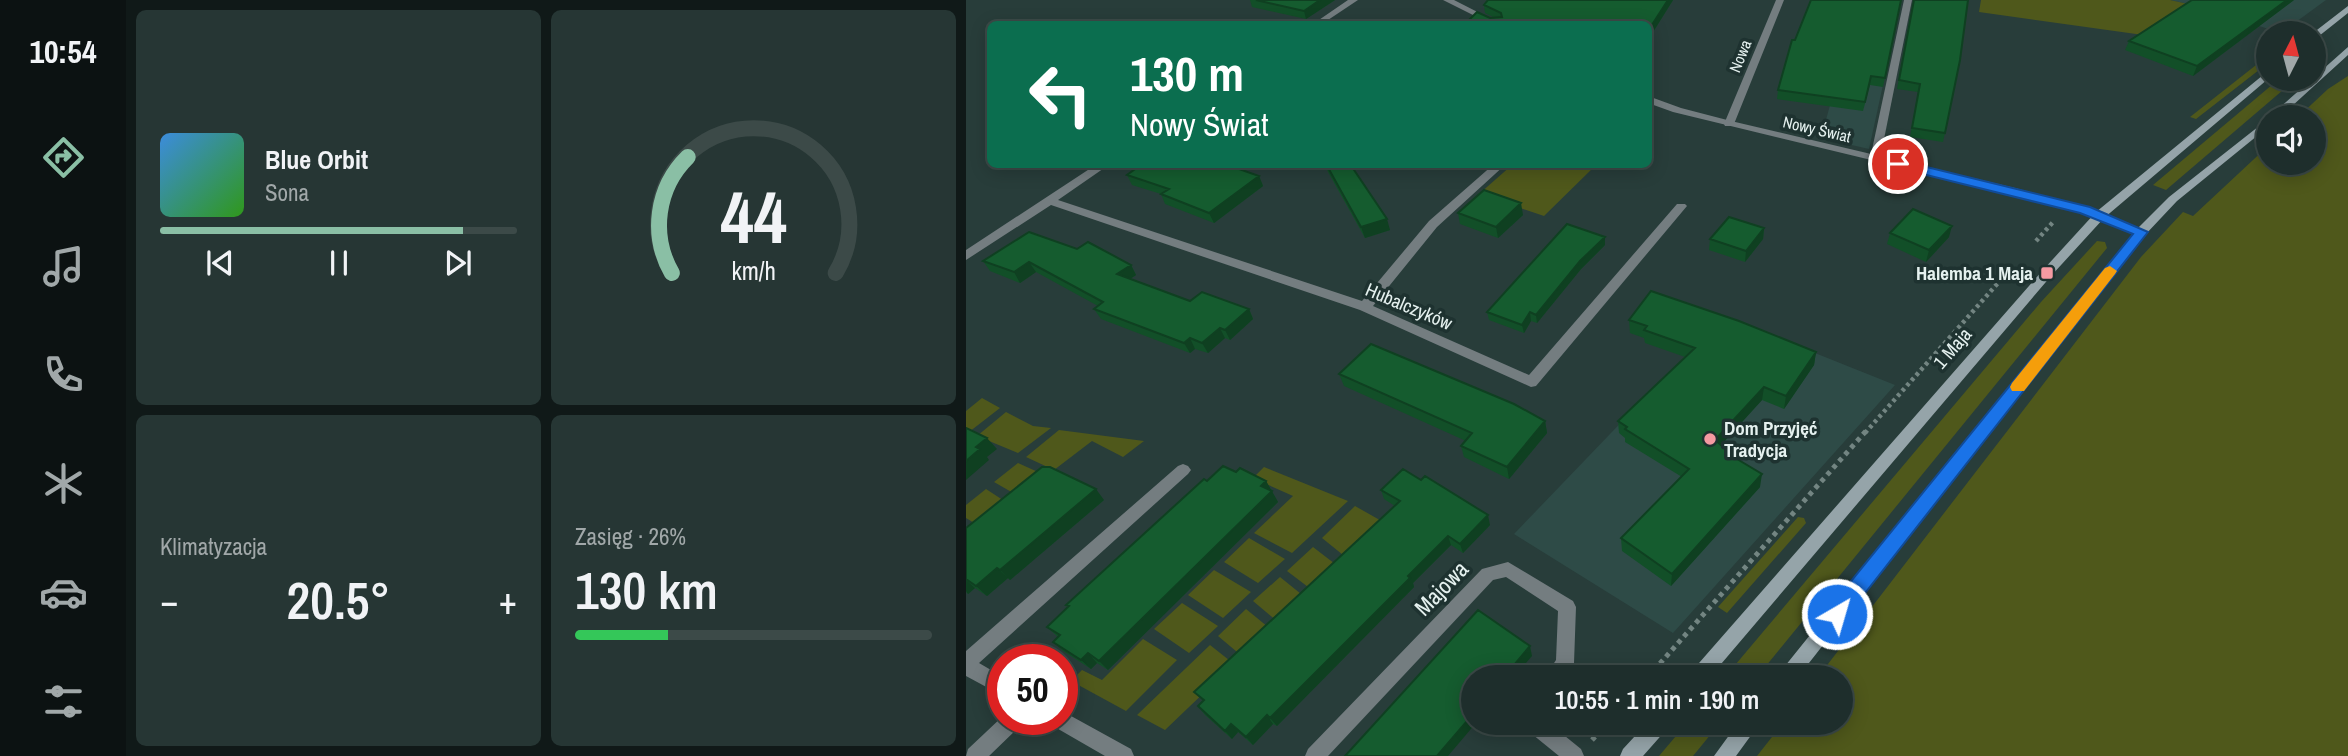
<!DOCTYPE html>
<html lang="pl">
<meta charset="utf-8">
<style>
body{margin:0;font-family:"Archivo Narrow",sans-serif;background:#263634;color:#f1f3f6;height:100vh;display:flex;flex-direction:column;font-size:26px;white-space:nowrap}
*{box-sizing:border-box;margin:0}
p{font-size:23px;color:#a1a8a9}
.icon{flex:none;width:38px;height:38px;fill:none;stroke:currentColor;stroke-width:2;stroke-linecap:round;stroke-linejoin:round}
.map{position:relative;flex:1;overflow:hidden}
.panel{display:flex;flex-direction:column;gap:10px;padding:10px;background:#101918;width:840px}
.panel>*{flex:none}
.guide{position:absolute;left:21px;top:21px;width:665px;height:147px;border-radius:10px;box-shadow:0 4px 18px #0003,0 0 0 2px #3c4a48;background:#0b6e4f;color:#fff;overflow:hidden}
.needle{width:46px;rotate:6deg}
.controls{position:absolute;left:1290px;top:21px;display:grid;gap:14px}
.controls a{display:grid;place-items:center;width:70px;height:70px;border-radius:50%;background:#1e2e2c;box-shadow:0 4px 18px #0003,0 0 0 2px #3c4a48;font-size:35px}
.speed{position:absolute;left:21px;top:644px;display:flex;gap:14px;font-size:35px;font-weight:700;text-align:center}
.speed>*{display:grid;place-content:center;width:91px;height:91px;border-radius:50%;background:#1e2e2c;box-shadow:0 4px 18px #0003,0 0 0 2px #3c4a48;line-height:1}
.speed .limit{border:10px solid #d22;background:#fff;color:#111}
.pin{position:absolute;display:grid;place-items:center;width:60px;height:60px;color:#fff;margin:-30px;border:4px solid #fff;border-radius:50%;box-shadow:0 2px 7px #0007}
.me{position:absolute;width:77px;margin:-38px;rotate:38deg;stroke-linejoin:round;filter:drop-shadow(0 0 5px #0008)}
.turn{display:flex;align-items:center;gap:24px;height:147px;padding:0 28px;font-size:32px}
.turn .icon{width:91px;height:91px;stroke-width:2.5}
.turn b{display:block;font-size:49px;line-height:60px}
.big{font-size:52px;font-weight:600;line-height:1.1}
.panel .card{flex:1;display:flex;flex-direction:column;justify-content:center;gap:10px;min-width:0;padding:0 24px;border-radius:10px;background:#263634}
.panel .dial{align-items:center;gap:0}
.dial svg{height:182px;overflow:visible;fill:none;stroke:#3c4a48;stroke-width:7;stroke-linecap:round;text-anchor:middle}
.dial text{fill:#f1f3f6;stroke:none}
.song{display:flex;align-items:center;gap:21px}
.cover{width:84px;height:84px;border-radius:10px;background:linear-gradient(135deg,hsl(210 70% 55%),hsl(110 70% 35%))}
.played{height:7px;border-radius:4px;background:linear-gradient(90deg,#8abfa5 85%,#3c4a48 85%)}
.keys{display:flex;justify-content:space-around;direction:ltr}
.heat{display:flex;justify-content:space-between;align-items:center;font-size:38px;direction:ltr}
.charge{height:10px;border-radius:5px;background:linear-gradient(90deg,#34c759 26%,#3c4a48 0)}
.panel .tiles{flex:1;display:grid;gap:10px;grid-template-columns:repeat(2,1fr)}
.trip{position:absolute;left:495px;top:665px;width:392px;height:70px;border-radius:35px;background:#1e2e2c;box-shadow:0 4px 18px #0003,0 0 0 2px #3c4a48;font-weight:600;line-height:70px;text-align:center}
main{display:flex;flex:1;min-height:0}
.tabs{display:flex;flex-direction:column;width:126px;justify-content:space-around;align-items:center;background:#0c1212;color:#a1a8a9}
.tabs .icon{width:49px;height:49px}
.tabs .current{color:#8abfa5}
.tabs b{font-size:32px;color:#f1f3f6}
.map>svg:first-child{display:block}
.built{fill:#2e4b47}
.green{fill:#4f581b}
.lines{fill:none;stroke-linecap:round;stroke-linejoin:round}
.path-far1{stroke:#738582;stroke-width:4.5;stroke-dasharray:3.5 3.5;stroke-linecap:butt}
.path{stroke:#738582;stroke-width:5;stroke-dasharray:4.5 4.5;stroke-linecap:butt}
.service{fill:#747d80;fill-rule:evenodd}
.minor{fill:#747d80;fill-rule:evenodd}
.tertiary{fill:#747d80;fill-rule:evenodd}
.secondary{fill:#95a4a9;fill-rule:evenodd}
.wall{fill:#124f28}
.shaded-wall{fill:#0f4021}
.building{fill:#155c2f;stroke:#0f4021;stroke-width:2}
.route{fill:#1a73e8;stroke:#114b97;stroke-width:2}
.slow{fill:#f59e0b}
.poi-dot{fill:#f49aa2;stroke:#1e3230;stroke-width:2.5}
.labels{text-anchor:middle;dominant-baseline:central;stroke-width:7;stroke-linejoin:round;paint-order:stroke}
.far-street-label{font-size:16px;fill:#e5f1ef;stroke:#1e3230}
.poi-label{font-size:19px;font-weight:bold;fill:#e5f1ef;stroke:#1e3230;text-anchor:end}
.street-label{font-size:19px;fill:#e5f1ef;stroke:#1e3230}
.near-street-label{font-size:23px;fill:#e5f1ef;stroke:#1e3230}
</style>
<main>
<nav class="tabs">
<b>10:54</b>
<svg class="icon current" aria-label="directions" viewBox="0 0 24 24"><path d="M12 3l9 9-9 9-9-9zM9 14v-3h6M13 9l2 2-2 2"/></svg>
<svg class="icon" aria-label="music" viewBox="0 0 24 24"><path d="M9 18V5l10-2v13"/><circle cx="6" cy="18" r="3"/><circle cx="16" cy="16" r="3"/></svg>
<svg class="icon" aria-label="phone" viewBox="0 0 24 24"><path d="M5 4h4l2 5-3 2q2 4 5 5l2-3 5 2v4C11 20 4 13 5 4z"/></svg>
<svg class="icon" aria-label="climate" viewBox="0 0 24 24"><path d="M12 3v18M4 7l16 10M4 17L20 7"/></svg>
<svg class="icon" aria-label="car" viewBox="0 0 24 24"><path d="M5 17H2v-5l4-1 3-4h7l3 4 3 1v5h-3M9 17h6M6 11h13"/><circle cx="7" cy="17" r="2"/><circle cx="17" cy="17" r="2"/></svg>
<svg class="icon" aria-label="filters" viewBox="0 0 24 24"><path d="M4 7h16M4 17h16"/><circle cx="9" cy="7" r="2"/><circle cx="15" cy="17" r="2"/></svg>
</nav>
<section class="panel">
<div class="tiles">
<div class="card">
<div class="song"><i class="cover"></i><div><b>Blue Orbit</b><p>Sona</p></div></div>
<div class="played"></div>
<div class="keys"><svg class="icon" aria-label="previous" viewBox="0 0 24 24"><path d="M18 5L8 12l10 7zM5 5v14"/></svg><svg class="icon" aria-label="pause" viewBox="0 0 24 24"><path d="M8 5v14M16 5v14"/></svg><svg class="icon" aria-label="next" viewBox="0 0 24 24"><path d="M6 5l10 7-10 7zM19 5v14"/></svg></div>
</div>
<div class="card dial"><svg viewBox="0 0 100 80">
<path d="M14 69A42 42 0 1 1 86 69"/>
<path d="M14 69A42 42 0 0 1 21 18" stroke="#8abfa5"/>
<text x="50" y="56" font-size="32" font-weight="700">44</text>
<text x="50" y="72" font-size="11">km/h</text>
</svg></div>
<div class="card"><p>Klimatyzacja</p>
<div class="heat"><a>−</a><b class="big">20.5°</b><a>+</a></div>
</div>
<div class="card"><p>Zasięg · 26%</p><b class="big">130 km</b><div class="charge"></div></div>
</div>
</section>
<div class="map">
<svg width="1382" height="756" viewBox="0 0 1382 756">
<rect width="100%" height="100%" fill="#283d3a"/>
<path class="built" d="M1204 0H1360L1315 33 1231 6Z
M875 65 920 71 903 149 855 138Z
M774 323 929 385 707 633 548 534 692 384Z"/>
<path class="green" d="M1015 0H1204L1231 6 1206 39 1013 12Z
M1299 58 1302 63 1230 119 1224 117Z
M1382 76V756H791L817 723H875V677H852L1175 257 1217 212 1227 216 1302 146V163H1348V117H1332L1362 89Z
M1313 79H1330L1200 190 1187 185Z
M546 165H630L578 216 513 194Z
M1131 241 1139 242 1141 248 791 677H759L1075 302Z
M16 398 34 408 3 432 0 431V411Z
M40 412 67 426 85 428 52 453 11 436Z
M93 430 178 441 157 457 126 441 88 470 60 457Z
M52 463 83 477 56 498 28 482Z
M298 467 382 501 326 553 288 533 327 496 287 478Z
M20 489 46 506 18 529 0 518V505Z
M389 506 458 545 382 559 356 538Z
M832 517 838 518 840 523 761 613 752 607Z
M283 538 319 559 292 583 258 562Z
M347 547 373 567 346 590 321 571Z
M248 570 285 592 257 618 222 595Z
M314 577 340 598 312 622 287 601Z
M216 603 252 626 223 653 188 629Z
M280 609 307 631 277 657 252 636Z
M177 639 211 660 160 711 105 681 116 670 136 680Z
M244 645 268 664 199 730 171 715Z
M721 723H754L727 756H693Z"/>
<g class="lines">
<path class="path-far1" d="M1070 241 1088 221
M899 433 1032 283"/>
<path class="path" d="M682 677 900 431
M626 740 642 723"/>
<path class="service" d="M938 0H946L914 159 909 162 904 159Z"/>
<path class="minor" d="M382 0H392L356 24H347Z
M810 0H818L768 124 767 126H759L758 124Z
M131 164H144L92 200 396 301 463 221 528 164H540L471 227 407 306 563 375 711 204H719L721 206 570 386 565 387 394 310 85 205 0 260V250Z
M217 464 222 466 225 470 222 474 13 663 37 677V696L0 676V651L212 466Z
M542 562 607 601 610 607 608 663 599 677H579L590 660 592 611 540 577 527 580 362 756H339L342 749 516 569Z
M96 711 165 749 168 756H139L87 726 85 719H96Z
M37 716V719H56L54 726 23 756H0L2 749Z
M559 723H583L615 749 618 756H593L561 730Z"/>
<path class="tertiary" d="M477 0H488L535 24H525Z
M682 96 715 108 765 121 1049 188 1123 208 1181 232 1175 236 1115 212 1046 194 707 112 682 103Z"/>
<path class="secondary" d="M1382 6V13L1348 40 1347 33Z
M1382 47V55L1314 117H1303Z
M1302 71V79L1138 218 1085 276 744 677H723L726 671 1077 270 1130 212Z
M1302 119V127L1211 201 1179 235 832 677H812L815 671 1171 229 1203 197Z
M681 723H703L700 730 677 756H654L657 749Z
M772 723H794L770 756H748Z"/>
</g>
<path class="wall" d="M284 0H369L340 19 286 7Z
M707 0 682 40V24L529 18 519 13 518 5Z
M935 0 917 87 904 85 897 111 811 99 812 90 829 40Z
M948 0 979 133 977 142 944 137 952 92 931 89Z
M1328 0 1227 76 1159 50 1163 41Z
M359 164H384L424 230 399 238 362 172Z
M161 175 293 176 297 186 248 223 199 204 195 194 166 185Z
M492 213 557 215 532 238 494 224Z
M798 228 797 239 779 262 743 250 744 239Z
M924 233 983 237 960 262 921 244Z
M639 245 615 269 571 323 565 321 558 333 523 320 521 312Z
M111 249 165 265 170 275 164 279 224 301 283 309 287 319 264 340 259 338 242 353 229 349 224 353 135 319 128 309 132 306 70 272 54 283 24 271 17 261Z
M663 320 850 352 848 365 818 409 796 400 754 445 794 487 705 586 656 551 655 538 716 477 659 442V438L653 433 652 421 719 357 679 343 678 338 664 333Z
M373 374 579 421 581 433 543 479 498 457 495 446 500 441 378 386Z
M270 472 300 481 312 502 142 670 131 663 125 669 97 651 87 642 92 637 81 627 102 607 100 605 241 481Z
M415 490 524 525 497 553 485 545 447 583 448 587 311 726 307 724 287 745 272 732 266 739 239 715 232 706 237 701 228 692 429 506 418 499Z
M138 500 44 580 42 578 21 596 9 588 2 594 0 592V528Z"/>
<path class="shaded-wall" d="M354 0H369L340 19 338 11Z
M702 0H707L682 40V31Z
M1321 0H1328L1227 76 1231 66Z
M293 176 297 186 248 223 243 213Z
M555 203 557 215 532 238 530 227Z
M421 219 424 230 399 238 395 227Z
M986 226 983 237 960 262 963 250Z
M798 228 797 239 779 262 780 251Z
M639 237V245L615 269 571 323 570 315 614 261Z
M63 262 70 272 54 283 48 272Z
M165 265 170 275 156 284 151 274Z
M283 309 287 319 264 340 259 330Z
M564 312 565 321 558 333 556 325Z
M254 328 259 338 242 353 236 343Z
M224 338 229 349 224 353 218 343Z
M850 352 848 365 818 409 820 396Z
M798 387 796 400 748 453 749 440Z
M579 421 581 433 543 479 541 467Z
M21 438 31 449 21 457 23 460 0 480V461L10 447Z
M796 474 794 487 705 586 706 574Z
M300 481 312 502 142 670 133 661Z
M130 489 138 500 44 580 34 570Z
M522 515 524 525 497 553 494 544Z
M482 536 485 545 447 583 448 587 311 726 304 718 442 576Z
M31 568 42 578 21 596 10 586Z
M0 580 9 588 2 594 0 591Z
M564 646 566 656 548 677H538Z
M122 653 131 663 125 669 115 660Z
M508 713V723H510L482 756H471Z
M301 715 307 724 287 745 280 737Z
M265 724 272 732 266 739 259 731Z"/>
<path class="building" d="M290 0H354L338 11Z
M522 0H702L682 31V24H499L511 12 524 18 536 17 535 13 518 5Z
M845 0H935L919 78 905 76 899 102 812 90 826 40H829Z
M948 0H1002L994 60 979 133 946 128 954 84 933 80Z
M1226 0H1321L1231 66 1163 41Z
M176 164H259L293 176 243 213 195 194 203 189 161 175Z
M360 164H384L421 219 395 227Z
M518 190 555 203 530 227 492 213Z
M947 209 986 226 963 250 924 233Z
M763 217 798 228 780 251 744 239Z
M601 224 639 237 614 261 570 315 564 312 556 325 521 312Z
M63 232 111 249 122 242 165 265 151 274 224 301 236 292 283 309 259 330 254 328 236 343 224 338 218 343 128 309 137 302 63 262 48 272 17 261Z
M685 291 773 321 850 352 820 396 798 387 749 440 771 459 796 474 706 574 655 538 723 469 659 429 661 427 652 421 729 348 678 330 681 326 663 320Z
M405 344 548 404 579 421 541 467 495 446 506 433 373 374Z
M0 428 21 438 10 447 14 449 0 461Z
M257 466 270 472 274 468 300 481 295 486 306 491 133 661 122 653 115 660 87 642 94 635 81 627 103 606 100 605 238 479 241 481Z
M76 467H84L130 489 34 570 31 568 10 586 0 579V528Z
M437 469 455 480 459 476 522 515 494 544 482 536 442 576 444 578 304 718 301 715 280 737 265 724 259 731 232 706 238 700 228 692 434 501 415 490Z
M512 610 564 646 538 677H508V713L471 756H379Z"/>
<path class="route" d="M932 160 1124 207 1182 232 878 620 871 623 864 620 861 614 864 607 1167 234 1114 213 928 167V162Z"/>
<path class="slow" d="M1144 266 1151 271 1149 274 1058 391H1046L1044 387 1046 383 1139 268Z"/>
<g class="poi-dot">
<rect x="1074" y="266" width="14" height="14" rx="3.5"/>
<circle cx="744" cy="439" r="7"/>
</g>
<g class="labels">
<g class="far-street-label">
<text transform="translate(774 56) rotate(-68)">Nowa</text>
<text transform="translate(851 129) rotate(13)">Nowy Świat</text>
</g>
<g class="poi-label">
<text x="1067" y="273">Halemba 1 Maja</text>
<text x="758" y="428" text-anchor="start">Dom Przyjęć<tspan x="758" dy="22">Tradycja</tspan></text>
</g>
<g class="street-label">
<text transform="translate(443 306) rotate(23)">Hubalczyków</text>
<text transform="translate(986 348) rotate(-49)">1 Maja</text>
</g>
<g class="near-street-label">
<text transform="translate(475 588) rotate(-46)">Majowa</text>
</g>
</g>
</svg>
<div class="controls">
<a><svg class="needle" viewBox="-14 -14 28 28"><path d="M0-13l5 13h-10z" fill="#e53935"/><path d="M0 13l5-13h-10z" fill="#a1a8a9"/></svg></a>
<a><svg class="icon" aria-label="sound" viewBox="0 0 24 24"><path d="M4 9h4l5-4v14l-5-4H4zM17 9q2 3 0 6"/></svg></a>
</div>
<div class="speed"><div class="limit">50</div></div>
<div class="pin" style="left:932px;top:164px;background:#d93025"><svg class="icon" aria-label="arrive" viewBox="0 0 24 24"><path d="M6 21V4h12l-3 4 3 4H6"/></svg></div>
<svg class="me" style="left:871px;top:614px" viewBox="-20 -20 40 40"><circle r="17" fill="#1a73e8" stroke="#fff" stroke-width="3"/><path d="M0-11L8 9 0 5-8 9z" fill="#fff"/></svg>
<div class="trip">10:55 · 1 min · 190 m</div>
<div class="guide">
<div class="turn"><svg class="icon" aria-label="left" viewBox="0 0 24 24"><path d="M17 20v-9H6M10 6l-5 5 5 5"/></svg><div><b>130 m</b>Nowy Świat</div></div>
</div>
</div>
</main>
